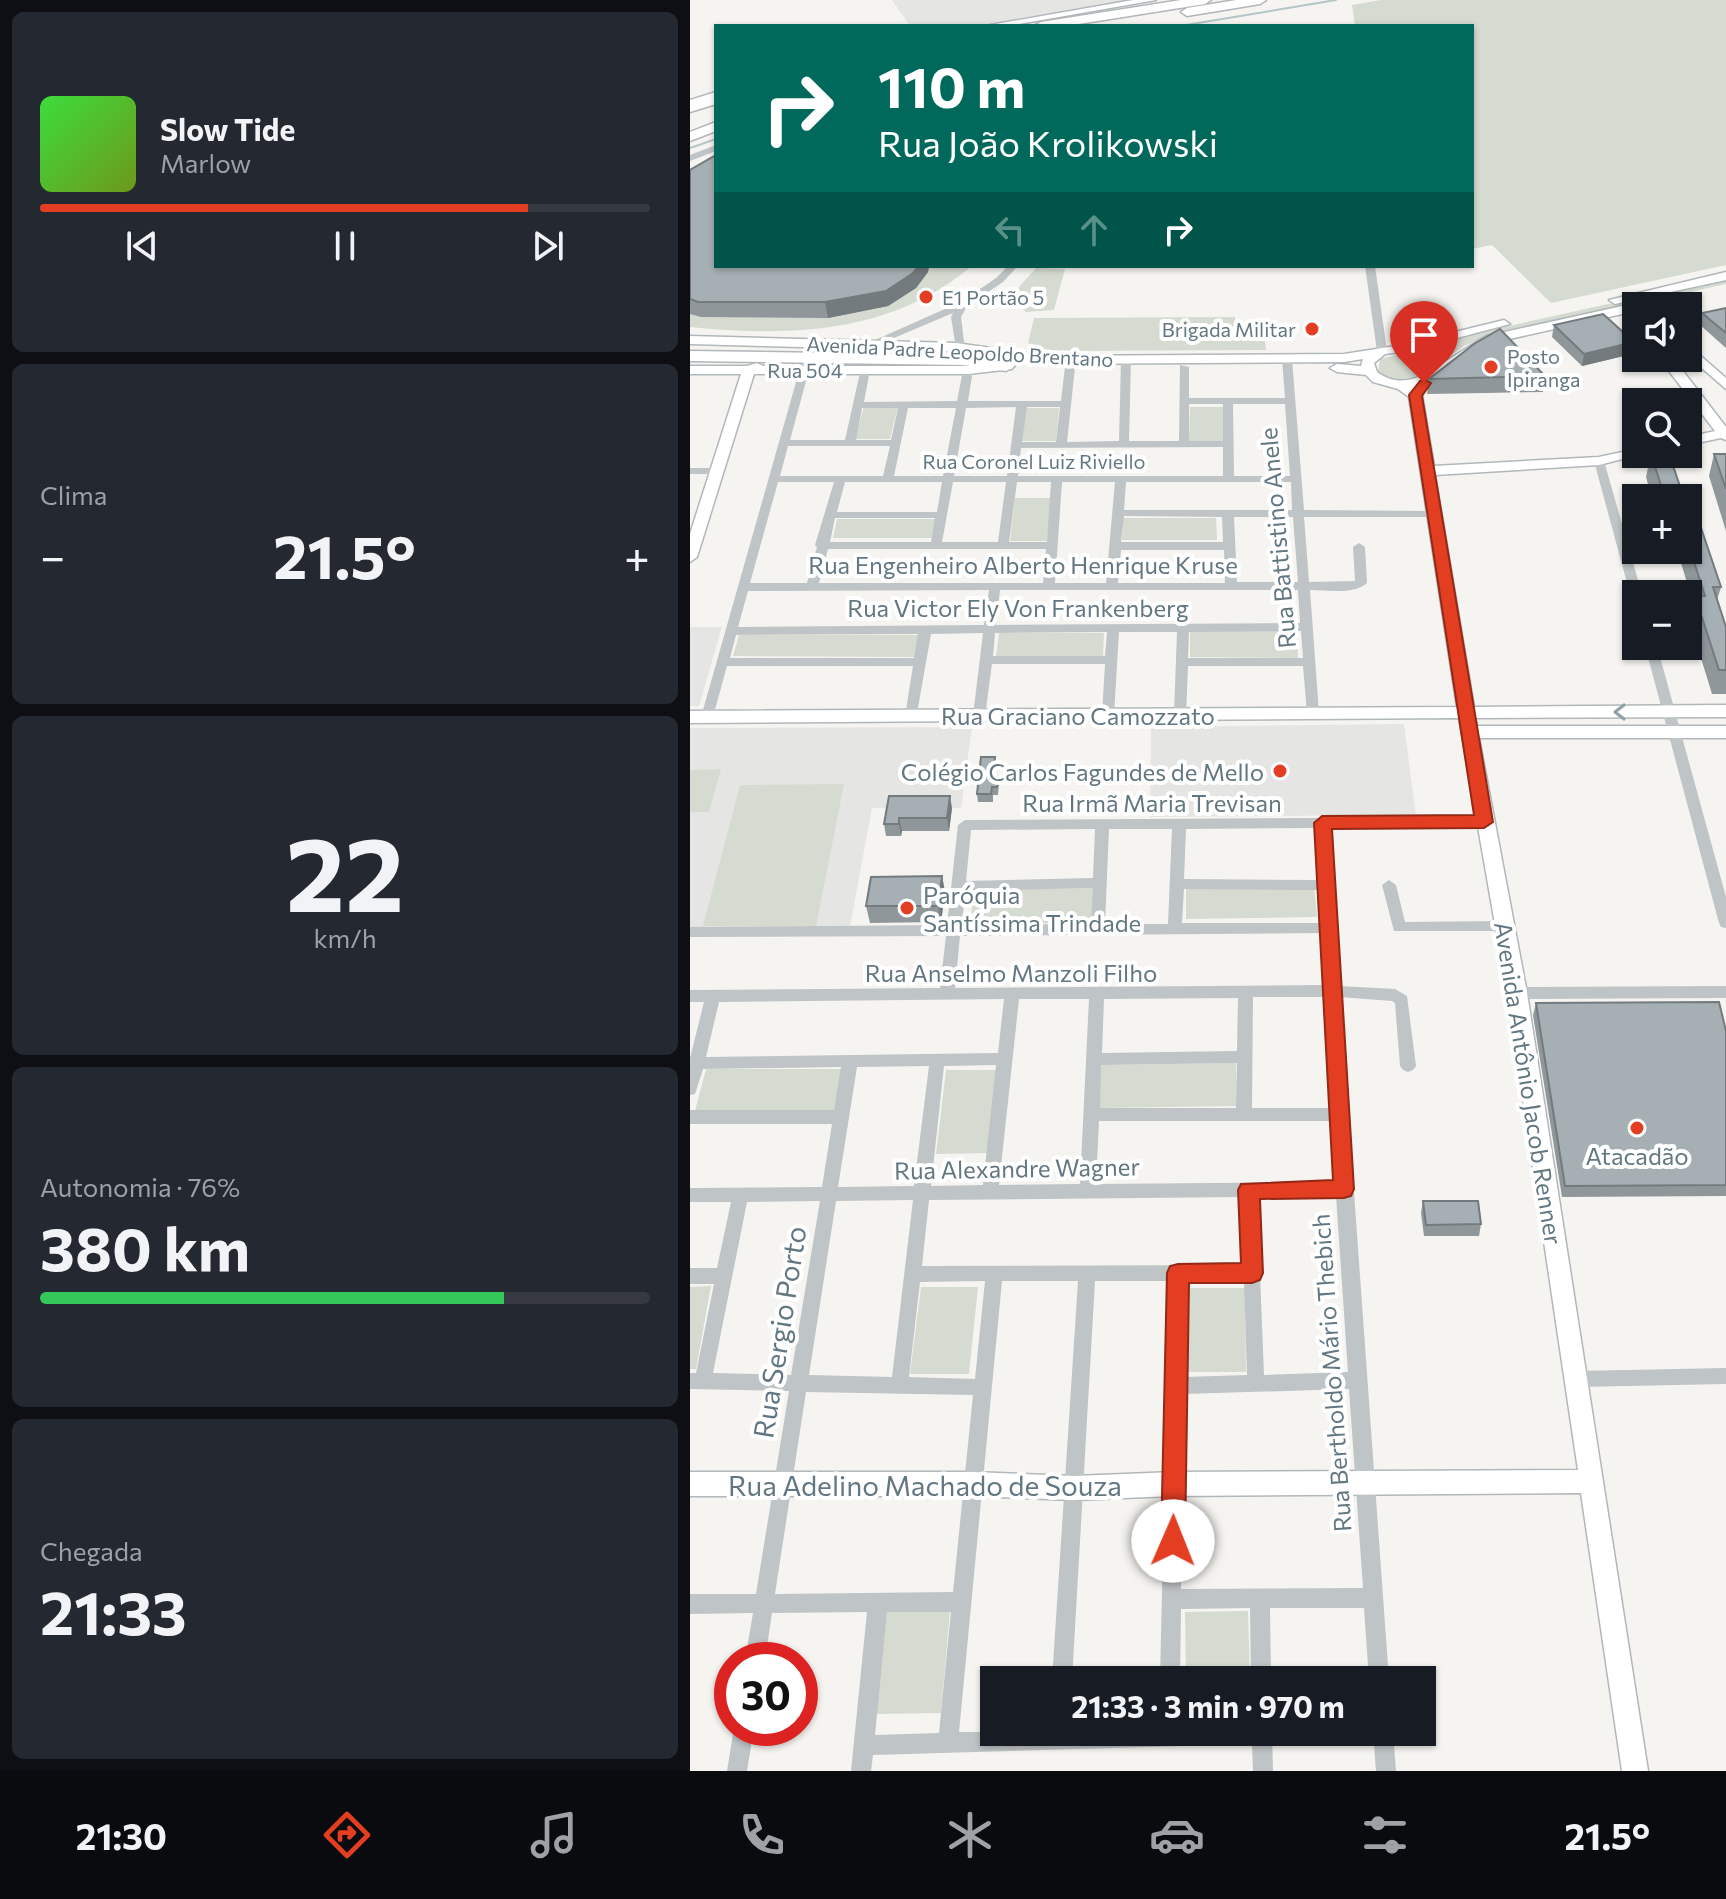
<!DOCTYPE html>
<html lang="pt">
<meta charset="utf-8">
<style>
body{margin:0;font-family:Commissioner,sans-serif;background:#242831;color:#f1f3f6;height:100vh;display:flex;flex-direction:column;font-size:30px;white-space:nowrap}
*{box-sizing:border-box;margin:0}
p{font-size:26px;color:#9ea1a6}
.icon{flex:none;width:44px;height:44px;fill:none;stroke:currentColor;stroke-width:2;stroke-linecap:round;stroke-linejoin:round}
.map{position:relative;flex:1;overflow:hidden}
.panel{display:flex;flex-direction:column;gap:12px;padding:12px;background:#0d0f14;width:690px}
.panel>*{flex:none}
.banner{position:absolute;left:24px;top:24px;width:760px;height:244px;border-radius:0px;box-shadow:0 2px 6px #0004;background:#00695c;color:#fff;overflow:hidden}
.controls{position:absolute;left:932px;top:292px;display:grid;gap:16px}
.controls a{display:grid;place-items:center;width:80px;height:80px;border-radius:0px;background:#171b24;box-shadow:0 2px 6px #0004;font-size:40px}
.speed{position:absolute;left:24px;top:1642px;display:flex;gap:16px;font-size:40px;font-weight:700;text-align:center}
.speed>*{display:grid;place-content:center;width:104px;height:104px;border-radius:50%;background:#171b24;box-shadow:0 2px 6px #0004;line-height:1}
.speed .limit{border:12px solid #d22;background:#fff;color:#111}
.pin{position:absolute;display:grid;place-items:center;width:68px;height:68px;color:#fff;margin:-82px -34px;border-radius:50% 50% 50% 0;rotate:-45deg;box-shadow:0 0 8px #0007}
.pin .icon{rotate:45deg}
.me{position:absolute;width:88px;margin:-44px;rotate:1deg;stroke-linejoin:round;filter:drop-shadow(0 0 6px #0008)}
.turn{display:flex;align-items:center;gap:28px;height:168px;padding:0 32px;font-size:36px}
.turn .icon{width:104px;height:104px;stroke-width:2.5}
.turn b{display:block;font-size:56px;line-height:68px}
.lanes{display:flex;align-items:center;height:76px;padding:0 32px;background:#0003;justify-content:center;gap:40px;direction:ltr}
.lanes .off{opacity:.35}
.big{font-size:60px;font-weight:700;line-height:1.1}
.panel .tile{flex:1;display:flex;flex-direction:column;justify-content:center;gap:12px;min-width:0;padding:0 28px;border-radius:12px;background:#242831}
.panel .dial{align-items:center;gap:0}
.dial b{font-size:104px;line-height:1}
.song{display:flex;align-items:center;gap:24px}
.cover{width:96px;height:96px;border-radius:12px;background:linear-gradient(135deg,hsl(120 70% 55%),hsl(80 70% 35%))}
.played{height:8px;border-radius:4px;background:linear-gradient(90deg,#e33d22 80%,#363941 80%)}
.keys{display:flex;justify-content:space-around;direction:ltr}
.heat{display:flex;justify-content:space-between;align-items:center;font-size:44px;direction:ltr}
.charge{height:12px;border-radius:6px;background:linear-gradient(90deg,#34c759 76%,#363941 0)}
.trip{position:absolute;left:290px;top:1666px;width:456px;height:80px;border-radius:0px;background:#171b24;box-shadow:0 2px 6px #0004;font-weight:700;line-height:80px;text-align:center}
.dock{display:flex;height:128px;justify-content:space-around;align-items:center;background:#090b0e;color:#9ea1a6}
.dock .icon{width:56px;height:56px}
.dock .active{color:#e33d22}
.dock b{font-size:36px;color:#f1f3f6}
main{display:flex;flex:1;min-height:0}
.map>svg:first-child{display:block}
.built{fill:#e5e6e4}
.green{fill:#d6dbd1}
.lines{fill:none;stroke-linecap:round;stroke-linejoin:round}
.stream{stroke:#b5c4c6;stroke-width:2}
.secondary-casing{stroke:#b1b8bb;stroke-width:3}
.highway-casing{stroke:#b2b6b9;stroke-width:3}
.street{fill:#bfc4c6;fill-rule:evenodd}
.secondary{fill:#fff;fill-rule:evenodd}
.highway{fill:#fff;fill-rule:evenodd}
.wall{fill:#8f979b}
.shaded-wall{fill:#747b7e}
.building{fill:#a6b0b4;stroke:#747b7e;stroke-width:2}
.oneway{stroke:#92a0a8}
.route{fill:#e33d22;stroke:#942816;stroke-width:2}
.poi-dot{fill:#e33d22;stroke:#fff;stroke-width:3}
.labels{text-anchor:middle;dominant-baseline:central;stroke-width:8;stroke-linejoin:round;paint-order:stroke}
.far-poi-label{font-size:20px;fill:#637782;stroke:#fff;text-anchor:start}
.far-street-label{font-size:20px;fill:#637782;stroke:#fff}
.street-label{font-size:24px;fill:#637782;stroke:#fff}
.poi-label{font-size:24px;fill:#637782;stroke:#fff;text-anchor:end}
.near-street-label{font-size:28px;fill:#637782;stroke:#fff}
</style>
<main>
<section class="panel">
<div class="tile">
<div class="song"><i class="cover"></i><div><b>Slow Tide</b><p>Marlow</p></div></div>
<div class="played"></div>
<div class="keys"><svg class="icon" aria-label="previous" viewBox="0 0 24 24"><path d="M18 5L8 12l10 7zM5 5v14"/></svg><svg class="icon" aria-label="pause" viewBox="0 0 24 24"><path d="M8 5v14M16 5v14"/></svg><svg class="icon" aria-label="next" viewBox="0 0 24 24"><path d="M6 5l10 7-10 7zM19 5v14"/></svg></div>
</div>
<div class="tile"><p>Clima</p>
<div class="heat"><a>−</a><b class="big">21.5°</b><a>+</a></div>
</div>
<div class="tile dial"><b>22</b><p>km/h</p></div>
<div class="tile"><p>Autonomia · 76%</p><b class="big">380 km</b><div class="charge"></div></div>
<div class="tile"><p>Chegada</p><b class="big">21:33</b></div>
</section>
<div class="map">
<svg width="1036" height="1771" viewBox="0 0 1036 1771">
<rect width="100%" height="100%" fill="#f5f4f0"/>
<path class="built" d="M202 0H443L281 26H220Z
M0 627H32L9 706H0Z
M714 724 726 815 460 817 461 727Z
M282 727 271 808H182L160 927H0V728Z"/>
<path class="green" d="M691 0H1036V265L861 303 802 245 782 249V26H665L662 5Z
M0 171 26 266H282C201 334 101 337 0 327Z
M346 268 375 269 364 310 336 312 321 296Z
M1036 278V284L793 338 774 346 750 363 743 353 728 346Z
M545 317 546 326 574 333 576 350 360 351 338 343 344 318Z
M710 354 731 360 736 368 733 376C718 383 701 383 688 371L690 359Z
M174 406H208L200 439H165Z
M500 407H533L534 441H499Z
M336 408H369L366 441H332Z
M325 498H362L357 541H320Z
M433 518H526L527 540H432Z
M147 519H246L242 538H143Z
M500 631H607L608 658 500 657Z
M309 633H414L413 656H306Z
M49 635H229L225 657 43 656Z
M31 769 19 812H0V770Z
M154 784 126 926H13L50 785Z
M624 884 627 917 496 919V886Z
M404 888 402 923 280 924 284 890Z
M546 1063 547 1106 408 1108 409 1065Z
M16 1069H152L144 1111H5Z
M256 1070H307L300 1153 246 1154Z
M21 1286 6 1369H0V1287Z
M231 1287H288L279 1374H220Z
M496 1288H555L556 1372H495Z
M261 1600 251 1713 186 1714 198 1601Z
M558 1611 560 1680H496L495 1612Z"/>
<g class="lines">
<path class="stream" d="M490 26 646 0
M0 148 26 139"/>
<defs>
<path id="secondary" d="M443 0H466L317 26H294Z
M26 92V99L0 107V100Z
M1036 272V280L925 304 919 300Z
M946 303 952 306H946V311L806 342 746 379 723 388 732 395 744 466 909 457 946 449V454H952L909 465 745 475 784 707 1036 705V717L785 718 787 726H1036V738H789L837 993 958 1771H932L891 1493 484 1496 384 1500 282 1496H0V1472H282L384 1476 484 1472 888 1470 817 993 769 718 0 723V711L767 707 719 397 708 389 683 382 676 375 647 372 640 368 647 364 671 366 673 359 654 362 358 364 266 351 0 344V336L266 343 358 356 654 354 712 345 814 320 820 324 729 348 748 359 750 365 796 336ZM709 352 723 355 736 363V374C719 382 703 384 687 372L684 363 695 354Z
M998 345 1036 378V389L998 356Z
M969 358H983L1036 427V440L1031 438 998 445V437L1025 431Z
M317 362 324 366 322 369 278 374H64L7 557 0 562V534L51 374H0V366H57L67 363 73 366H278Z"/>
<path id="highway" d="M491 0H521L515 4 376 26H344L351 22Z
M546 0H576L570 4 497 16 491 12 497 8Z
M26 95V104L0 112V103Z
M26 122V131L0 141V132Z
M0 351 273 355 316 361 325 366 316 371 273 365 0 361Z"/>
</defs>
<use href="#secondary" class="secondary-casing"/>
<use href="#highway" class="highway-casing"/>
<path class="street" d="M26 145V151L0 161V155Z
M318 266H328L313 282 277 306 271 317 275 350 266 348 261 317 263 313 185 346 176 344 273 301 306 278Z
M675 266H685L697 351 692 354 687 351Z
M597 356 602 359 614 510 743 511 749 514 743 517H614L619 582 665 581 663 547 669 543 675 547 677 583C664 595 637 590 620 590L629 713 628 716 623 717 617 713 613 666H498L496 714 495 717H485L484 714 487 632H429L424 715 418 719 412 715 415 664H302L295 716 289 720 284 719 283 716 293 633 241 634 226 719 221 720 215 716 223 666H37L23 717 17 721 12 720 11 717 110 368 119 370 100 440H155L171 368 180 370 174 402 267 401 273 370 278 367 283 370 278 401H371L375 367 380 364 385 367 377 442 429 441 431 360 436 357 441 360 439 441H489L490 365 499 367V398H595L592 359ZM499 404H533V441H499ZM543 404H595L600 476H544ZM326 407 317 476H264L276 408ZM337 407H370L366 442H332ZM172 408H208L201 440H166ZM218 408H266L253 476H204ZM98 446H200L193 476H90ZM533 447V476H328L331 448ZM88 482H144L125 545 127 547 117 583H60ZM155 482H252L247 512H147ZM263 482H316L308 542H252ZM327 482H361L357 542H319ZM372 482H425L416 583H365ZM436 482H601L602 510H434ZM434 516 532 517 533 542H431ZM544 517H603L608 582H547ZM145 518H245L241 542H140ZM138 549H356L353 583H129ZM431 550H534L535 583H428ZM299 590 294 625 48 627 58 591ZM310 590H608L610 623 306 625ZM611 631 613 658H498L499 632ZM417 632 415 656H303L305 633ZM228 634 224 658H40L46 635Z
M909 458 914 461 952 594H946V598L940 594 904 461Z
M0 468H27L32 471 27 474H0Z
M955 646H967L1036 897V928L1031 927 1029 923Z
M794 817 801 822 794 827 639 828 649 986 705 989 717 996 726 1066 723 1070 718 1072 713 1070 710 1066 705 1003 702 1001 650 997 699 1680H679L674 1608H580L581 1680H561L560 1608 491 1609 490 1680H470L479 1281H405L382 1680H362L388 1281H312L269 1732H582L583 1771H563L562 1744 183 1755 181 1771H161L177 1612 82 1613 75 1660H55L63 1613 0 1614V1594H66L99 1391 0 1389V1373H6L24 1284H0V1268H27L41 1202H0V1188L132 1187 142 1124H0V1110H144L151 1067 13 1069 5 1094 0 1095V1058L14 1002H0V990L250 988 256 936 0 937V927L257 925 268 825 275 820ZM626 828 628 880 494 879 496 829ZM405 829 403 878 276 881 281 830ZM419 829H482L478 924H415ZM403 888 401 924 272 925 275 891ZM494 889 629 890 631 923H492ZM631 933 634 985 265 988 270 936ZM563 997H635L641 1108H562ZM548 998 547 1051 412 1053 414 999ZM314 999 308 1053 16 1057 29 1002ZM329 999H399L390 1184 309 1185ZM547 1063 546 1108H410L411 1065ZM306 1065 293 1185 241 1186 254 1066ZM239 1066 224 1186 148 1187 167 1067ZM409 1121H642L645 1182 406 1184ZM646 1196 658 1372 574 1375 567 1197ZM551 1197 553 1265 232 1266 239 1200ZM223 1200 202 1377 119 1375 146 1201ZM130 1201 101 1375 23 1373 57 1202ZM295 1281 285 1379 219 1377 230 1282ZM496 1281H554L557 1375 495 1377ZM659 1389 673 1588 491 1589 494 1394ZM116 1392 283 1395 263 1592 85 1594ZM197 1612H261L249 1733 185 1735Z
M699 880 706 885 715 922 814 921 819 922 821 926 819 930 814 931H704L692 885Z
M1036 986V998L827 999 822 997 820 993 822 989 827 987Z
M1036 1368V1384L886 1387 880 1385 877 1379 880 1373 886 1371Z
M44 1728H64L57 1771H37Z
M683 1732H703L706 1771H686Z"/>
<use href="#secondary" class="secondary"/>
<use href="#highway" class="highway"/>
</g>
<path class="wall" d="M0 170 26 266H239L238 272 226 288 198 306 138 318 11 317 0 314Z
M1036 308V348L1010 325 1012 313Z
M864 325 942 354 892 366 862 337Z
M855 376 853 392 737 394 739 379Z
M961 454 994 498H962L956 477Z
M1024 454H1036V531L1019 476Z
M998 511 1031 587 1027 600 1036 627V694H1022L999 619 1003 602 987 550H998Z
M305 757 306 766 305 776 309 784 308 795H303V802H288L287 794Z
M199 796 262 808 259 831H212L211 836H196L194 824Z
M252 876 255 892 251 922 180 923 176 906Z
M846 1003 1036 1031V1196L872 1197 843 1015Z
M733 1201 791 1224 789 1236H734L731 1213Z"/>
<path class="shaded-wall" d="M229 266H239L238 272 226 288 198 306 138 318 135 302Z
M944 342 942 354 892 366 894 354Z
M260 796 262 808 259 831 257 818Z
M209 818 212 831 211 836 209 824Z
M252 876 255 892 251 922 248 906Z"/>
<path class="building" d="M26 155V266H229L223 273 196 291 135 302H8L0 299V170Z
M1036 308V333L1012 313Z
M913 314 944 342 894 354 864 325Z
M810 329 855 376 739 379 784 344Z
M961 454H979L994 498H975Z
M1024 454H1036V489Z
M998 511 1001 522H1009L1031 587H1023L1036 627V670H1029L1005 596H1015L998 543Z
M291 757H305L303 776H308L307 787H302L301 794H287Z
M199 796H260L257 818H209V824H194Z
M252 876 248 906H176L181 877Z
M1029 1002 1036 1031V1185L875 1186 846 1003Z
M733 1201H788L791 1224 736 1225Z"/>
<defs><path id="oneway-chevron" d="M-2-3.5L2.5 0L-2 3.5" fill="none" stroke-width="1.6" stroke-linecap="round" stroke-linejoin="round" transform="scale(2)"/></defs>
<use class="oneway" href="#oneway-chevron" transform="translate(930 712) rotate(180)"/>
<path class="route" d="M734 379 741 383 732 396 803 822 794 828 642 829 664 1189 661 1196 654 1198 570 1199 573 1273 570 1280 562 1283H499L495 1541 492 1550 483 1554 475 1550 471 1541 477 1273 480 1266 488 1264 551 1263 548 1190 551 1184 643 1180 624 823 632 816 784 815 719 395 730 381Z"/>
<g class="poi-dot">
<circle cx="236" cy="297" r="8"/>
<circle cx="622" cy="329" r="8"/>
<circle cx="801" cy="367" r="8"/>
<circle cx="590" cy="771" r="8"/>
<circle cx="217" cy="908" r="8"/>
<circle cx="947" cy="1128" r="8"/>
</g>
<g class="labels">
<g class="far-poi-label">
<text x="252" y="297">E1 Portão 5</text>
<text x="606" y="329" text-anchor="end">Brigada Militar</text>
<text x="817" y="356">Posto<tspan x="817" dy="23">Ipiranga</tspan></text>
</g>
<g class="far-street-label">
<text transform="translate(270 351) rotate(3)">Avenida Padre Leopoldo Brentano</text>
<text x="115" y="370">Rua 504</text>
<text x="344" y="461">Rua Coronel Luiz Riviello</text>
</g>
<g class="street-label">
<text transform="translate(587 538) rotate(-95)">Rua Battistino Anele</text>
<text x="333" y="564">Rua Engenheiro Alberto Henrique Kruse</text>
<text x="328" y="607">Rua Victor Ely Von Frankenberg</text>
<text x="388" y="715">Rua Graciano Camozzato</text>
<text x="462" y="802">Rua Irmã Maria Trevisan</text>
<text x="321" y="972">Rua Anselmo Manzoli Filho</text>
<text transform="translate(839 1083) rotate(81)">Avenida Antônio Jacob Renner</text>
<text transform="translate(327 1168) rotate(-1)">Rua Alexandre Wagner</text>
<text transform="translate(641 1373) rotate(-94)">Rua Bertholdo Mário Thebich</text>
</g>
<g class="poi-label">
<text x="574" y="771">Colégio Carlos Fagundes de Mello</text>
<text x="233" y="894" text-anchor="start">Paróquia<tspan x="233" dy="28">Santíssima Trindade</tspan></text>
<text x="947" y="1155" text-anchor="middle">Atacadão</text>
</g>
<g class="near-street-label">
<text transform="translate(89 1332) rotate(-81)">Rua Sergio Porto</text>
<text x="235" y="1485">Rua Adelino Machado de Souza</text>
</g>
</g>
</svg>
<div class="controls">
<a><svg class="icon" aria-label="sound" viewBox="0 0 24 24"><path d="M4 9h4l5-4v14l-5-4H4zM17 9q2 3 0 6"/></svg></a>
<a><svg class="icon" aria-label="search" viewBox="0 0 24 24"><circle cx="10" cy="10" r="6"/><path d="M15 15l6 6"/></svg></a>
<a>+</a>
<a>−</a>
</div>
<div class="speed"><div class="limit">30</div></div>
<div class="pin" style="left:734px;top:383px;background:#d93025"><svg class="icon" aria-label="arrive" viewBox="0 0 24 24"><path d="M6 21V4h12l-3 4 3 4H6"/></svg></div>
<svg class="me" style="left:483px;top:1541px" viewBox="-20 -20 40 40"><circle r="19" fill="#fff"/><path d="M0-13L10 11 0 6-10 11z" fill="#e33d22"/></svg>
<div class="trip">21:33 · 3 min · 970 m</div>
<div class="banner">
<div class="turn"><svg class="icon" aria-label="right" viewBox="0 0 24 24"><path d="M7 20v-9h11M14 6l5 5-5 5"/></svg><div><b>110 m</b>Rua João Krolikowski</div></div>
<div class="lanes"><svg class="icon off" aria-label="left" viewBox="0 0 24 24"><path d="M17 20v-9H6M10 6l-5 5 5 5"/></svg><svg class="icon off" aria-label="ahead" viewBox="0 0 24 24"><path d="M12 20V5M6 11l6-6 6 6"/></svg><svg class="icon" aria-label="right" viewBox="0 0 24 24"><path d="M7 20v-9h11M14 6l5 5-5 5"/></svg></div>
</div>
</div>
</main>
<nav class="dock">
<b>21:30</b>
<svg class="icon active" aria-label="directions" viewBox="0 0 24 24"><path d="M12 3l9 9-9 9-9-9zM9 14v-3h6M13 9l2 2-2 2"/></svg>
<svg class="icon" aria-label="music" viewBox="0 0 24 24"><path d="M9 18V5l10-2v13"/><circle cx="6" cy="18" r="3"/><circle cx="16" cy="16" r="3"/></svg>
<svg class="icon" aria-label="phone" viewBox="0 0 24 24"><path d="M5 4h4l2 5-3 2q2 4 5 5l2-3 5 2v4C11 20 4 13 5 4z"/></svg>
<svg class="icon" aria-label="climate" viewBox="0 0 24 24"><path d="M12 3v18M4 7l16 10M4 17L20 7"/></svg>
<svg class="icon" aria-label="car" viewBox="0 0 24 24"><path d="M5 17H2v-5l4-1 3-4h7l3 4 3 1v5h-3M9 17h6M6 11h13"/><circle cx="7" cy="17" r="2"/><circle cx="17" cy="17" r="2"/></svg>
<svg class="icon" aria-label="filters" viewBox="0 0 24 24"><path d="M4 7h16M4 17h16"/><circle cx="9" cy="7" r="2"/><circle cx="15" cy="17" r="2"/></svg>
<b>21.5°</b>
</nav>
